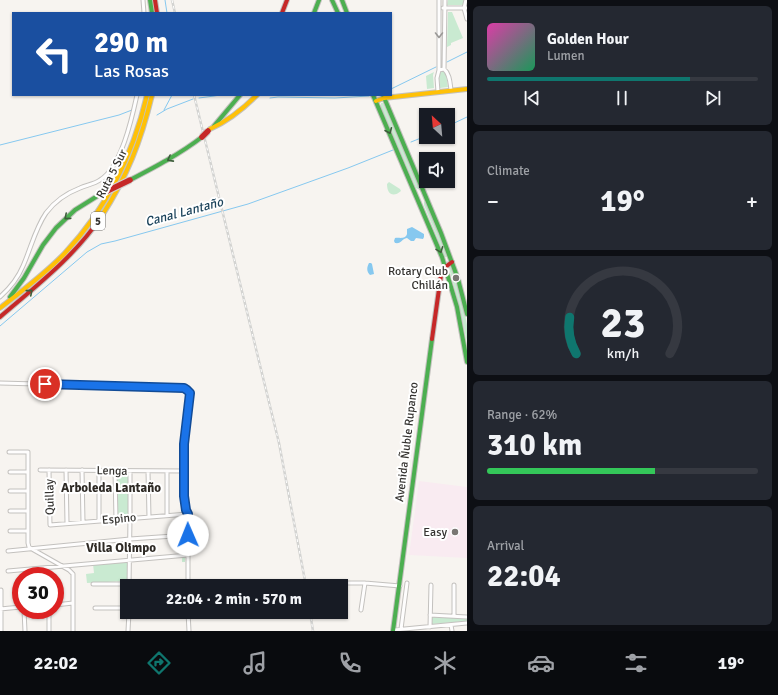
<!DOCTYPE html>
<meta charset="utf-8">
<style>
body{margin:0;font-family:Signika,sans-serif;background:#242831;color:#f1f3f6;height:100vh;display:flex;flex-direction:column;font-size:15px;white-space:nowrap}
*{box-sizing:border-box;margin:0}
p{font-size:13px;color:#9ea1a6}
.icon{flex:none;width:22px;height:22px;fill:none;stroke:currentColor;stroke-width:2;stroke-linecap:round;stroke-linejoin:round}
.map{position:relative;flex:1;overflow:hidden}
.panel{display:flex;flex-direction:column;gap:6px;padding:6px;background:#0d0f14;width:311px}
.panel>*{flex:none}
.top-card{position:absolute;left:12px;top:12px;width:380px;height:84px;border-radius:0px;box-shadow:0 1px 3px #0004;background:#1a4fa0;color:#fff;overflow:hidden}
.needle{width:26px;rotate:334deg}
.buttons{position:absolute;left:419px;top:108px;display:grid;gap:8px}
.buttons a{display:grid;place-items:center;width:36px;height:36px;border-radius:0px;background:#171b24;box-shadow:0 1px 3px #0004;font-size:20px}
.speed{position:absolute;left:12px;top:567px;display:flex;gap:8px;font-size:20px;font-weight:700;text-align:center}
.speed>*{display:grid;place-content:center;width:52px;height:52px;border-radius:50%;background:#171b24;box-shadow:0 1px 3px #0004;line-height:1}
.speed .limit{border:6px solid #d22;background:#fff;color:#111}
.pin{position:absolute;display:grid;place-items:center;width:34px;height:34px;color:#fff;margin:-17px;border:2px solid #fff;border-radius:50%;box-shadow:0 1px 4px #0007}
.me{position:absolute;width:44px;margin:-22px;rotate:359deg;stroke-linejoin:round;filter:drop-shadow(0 0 3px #0008)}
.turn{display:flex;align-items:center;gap:14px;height:84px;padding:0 16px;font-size:18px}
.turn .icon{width:52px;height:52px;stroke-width:2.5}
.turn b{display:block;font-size:28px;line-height:34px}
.big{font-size:30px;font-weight:700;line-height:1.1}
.panel .tile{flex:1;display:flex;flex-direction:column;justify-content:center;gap:6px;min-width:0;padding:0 14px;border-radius:6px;background:#242831}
.panel .dial{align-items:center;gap:0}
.dial svg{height:104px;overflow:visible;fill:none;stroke:#363941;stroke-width:7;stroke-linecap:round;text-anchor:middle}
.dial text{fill:#f1f3f6;stroke:none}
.song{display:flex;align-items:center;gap:12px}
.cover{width:48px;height:48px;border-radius:6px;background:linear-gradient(135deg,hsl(320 70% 55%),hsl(150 70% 35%))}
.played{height:4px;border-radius:2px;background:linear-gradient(90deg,#0f766e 75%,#363941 75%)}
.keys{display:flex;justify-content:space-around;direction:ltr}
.heat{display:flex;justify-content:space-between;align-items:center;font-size:22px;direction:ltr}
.charge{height:6px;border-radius:3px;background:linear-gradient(90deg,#34c759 62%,#363941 0)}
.trip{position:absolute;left:120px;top:579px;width:228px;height:40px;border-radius:0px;background:#171b24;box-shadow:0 1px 3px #0004;font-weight:700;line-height:40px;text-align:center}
.dock{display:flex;height:64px;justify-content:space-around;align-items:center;background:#090b0e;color:#9ea1a6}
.dock .icon{width:28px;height:28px}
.dock .selected{color:#0f766e}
.dock b{font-size:18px;color:#f1f3f6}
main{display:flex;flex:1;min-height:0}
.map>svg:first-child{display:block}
.commercial{fill:#f9ebf1}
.green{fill:#c9ead1}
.water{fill:#86c8ef}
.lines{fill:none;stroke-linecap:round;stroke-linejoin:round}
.stream{stroke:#86c8ef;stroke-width:1}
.street-casing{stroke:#c3c1be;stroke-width:5}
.fast-casing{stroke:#c3c1be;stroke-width:6}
.slow-casing{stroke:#c3c1be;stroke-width:6}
.jam-casing{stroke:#c3c1be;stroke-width:6}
.street{stroke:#fefdfd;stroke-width:3}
.fast{stroke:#4caf50;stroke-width:4}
.slow{stroke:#ffc107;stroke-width:4}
.jam{stroke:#c62828;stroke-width:4}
.rail-casing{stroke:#d3d3d1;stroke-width:2.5}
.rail{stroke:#fff;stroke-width:1;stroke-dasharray:3;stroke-linecap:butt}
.jam-bridge-casing{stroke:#d3d2d0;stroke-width:8;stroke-linecap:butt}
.jam-bridge{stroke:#c62828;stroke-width:5.5}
.oneway{stroke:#9a9896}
.oneway2{stroke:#3d5e3b}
.route-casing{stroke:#114b97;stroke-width:10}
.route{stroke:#1a73e8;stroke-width:7}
.poi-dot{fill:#797773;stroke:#fff;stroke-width:1.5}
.labels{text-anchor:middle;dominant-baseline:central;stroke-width:4;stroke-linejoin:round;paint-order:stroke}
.shield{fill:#fff;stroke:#72706e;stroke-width:1}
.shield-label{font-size:11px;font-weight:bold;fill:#353330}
.street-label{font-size:12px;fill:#353330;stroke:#fff}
.poi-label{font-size:12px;fill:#353330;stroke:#fff;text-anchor:end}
.water-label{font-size:13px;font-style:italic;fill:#1d445c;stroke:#fff}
.neighbourhood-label{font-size:13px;font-weight:bold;fill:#2e2a25;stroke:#fff}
</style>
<main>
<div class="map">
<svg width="467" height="631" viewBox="0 0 467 631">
<rect width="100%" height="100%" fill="#f7f4f0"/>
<path class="commercial" d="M419 481 467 487V558L409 555Z"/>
<path class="green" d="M448 0H464V4L462 5H447Z
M448 12H452L463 38 451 43V45L447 47Z
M443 71 446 74 448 87 440 88 439 76 440 73Z
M434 72 433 75 434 88 427 89 426 76Z
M381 103H383L419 186V189H418L416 188 381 107Z
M389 182 400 189 401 191C393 198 387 194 387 184Z
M426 201 437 227 447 253 448 256 446 257H445L424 205V202Z
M452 267 465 314 467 325V342L458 301 449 268Z
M116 474H128L130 517 118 518Z
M183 520H185V562H182Z
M128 560V581L87 583 86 574 94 573 93 564Z
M432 617 467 618V621L432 624Z"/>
<path class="water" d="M412 227 424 234V237L423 239 416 238 414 241H411L407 238C401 239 402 244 395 243L394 241 395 238C399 237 405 240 407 234 407 233 407 231 407 229Z
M369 263H371L372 264 374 274 370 275C366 271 367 267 369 263Z"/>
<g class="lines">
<path class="stream" d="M165 0 167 13
M447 62 467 52
M391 89 436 67
M199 98 214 96 220 95
M270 98 278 97 335 98 369 96
M164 110 172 95
M157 115 167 109 193 99
M448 126 467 117
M411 142 426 136
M0 145 119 115 132 110
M0 326 87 252 101 244 115 241 248 204 348 168 393 150"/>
<defs>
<path id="street" d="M143 0 144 13
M439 0V70
M466 0 464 8 467 19
M443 8H467
M444 69 445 0
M438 92 437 78 439 70 444 69C450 74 450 83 451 90
M0 297C10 288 18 278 23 266 31 248 35 229 46 213 55 201 67 193 80 188 87 185 94 184 100 180 121 168 132 118 137 95
M0 383 183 388 187 390 190 393 184 444V496L186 510 188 514V586
M9 452H28V543L29 547 32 549 69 570 73 574V631
M40 470 184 471
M49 470 50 525 188 514
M66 470 67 523
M82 470 83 522
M99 470V521
M115 471 116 520
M148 471 149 517
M167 471V515
M10 472H28
M10 491H28
M10 511H28
M10 531H28
M8 551 130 539 188 535
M8 571 188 555
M312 583H365L400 586
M93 584H188
M129 586 130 518V471
M1 590V631
M55 605 73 603
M95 608H127
M0 609 21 607
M24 610 25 631
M49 610V631
M361 610 365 583
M188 612 189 631
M430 615 467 617
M454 616V585
M451 625 452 631
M430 627 431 585
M401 629 407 583
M394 630 467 623
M128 631 129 612"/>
<path id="fast" d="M150 0 152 13
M332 0 338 13
M342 0 347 13
M314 13 319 0
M373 95 442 257 457 307 467 362
M383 95 441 233 458 279 467 314
M214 126 240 95
M130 180C155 167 180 154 202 137
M10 297 24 278 43 245 56 228 75 210 99 195
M393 631 432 339"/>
<path id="slow" d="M376 101 384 98 467 89
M210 129C228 121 243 109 257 95
M101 217C127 177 141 141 152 95
M0 308C22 291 46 273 65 253 108 207 133 155 147 95"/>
<path id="jam" d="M155 0 157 13
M282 13 287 0
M0 317C36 286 74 257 101 217
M432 339 441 275 444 268 452 262"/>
</defs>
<use href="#street" class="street-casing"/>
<use href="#fast" class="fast-casing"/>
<use href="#slow" class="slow-casing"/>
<use href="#jam" class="jam-casing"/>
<use href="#street" class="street"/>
<use href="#fast" class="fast"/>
<use href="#slow" class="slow"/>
<use href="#jam" class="jam"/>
<defs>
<path id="rail" d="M172 0 175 13
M194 95 279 443 306 586
M310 612 313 631"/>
</defs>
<use href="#rail" class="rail-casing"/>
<use href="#rail" class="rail"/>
<defs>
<path id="jam-bridge" d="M202 137 208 131
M99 195 130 180"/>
</defs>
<use href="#jam-bridge" class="jam-bridge-casing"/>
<use href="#jam-bridge" class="jam-bridge"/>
</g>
<defs><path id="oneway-chevron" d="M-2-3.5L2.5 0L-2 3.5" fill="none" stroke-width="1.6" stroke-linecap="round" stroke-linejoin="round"/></defs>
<use class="oneway" href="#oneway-chevron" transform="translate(439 35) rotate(90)"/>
<g class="oneway2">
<use href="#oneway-chevron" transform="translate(389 131) rotate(67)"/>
<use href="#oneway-chevron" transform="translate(170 159) rotate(152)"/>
<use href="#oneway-chevron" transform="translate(67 217) rotate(139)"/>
<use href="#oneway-chevron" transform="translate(440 250) rotate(69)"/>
<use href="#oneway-chevron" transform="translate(30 292) rotate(-41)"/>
</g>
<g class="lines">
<defs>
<path id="route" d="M45 384 184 388 187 390 190 393 184 444V496L186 510 188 514V535"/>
</defs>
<use href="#route" class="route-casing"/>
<use href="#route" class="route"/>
</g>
<g class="poi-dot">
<circle cx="456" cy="278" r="4"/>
<circle cx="455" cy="532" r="4"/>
</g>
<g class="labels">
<rect class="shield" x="91" y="212" width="14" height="18" rx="3"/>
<g class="shield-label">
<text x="98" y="221">5</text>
</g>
<g class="street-label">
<text transform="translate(112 174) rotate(-63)">Ruta 5 Sur</text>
<text transform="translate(407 442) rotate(-83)">Avenida Ñuble Rupanco</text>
<text transform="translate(112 471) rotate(1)">Lenga</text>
<text transform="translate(50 497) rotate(-91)">Quillay</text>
<text transform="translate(119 519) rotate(-5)">Espino</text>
</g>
<g class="poi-label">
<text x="448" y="271">Rotary Club<tspan x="448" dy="14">Chillán</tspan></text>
<text x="447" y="532">Easy</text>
</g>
<g class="water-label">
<text transform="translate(184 212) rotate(-15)">Canal Lantaño</text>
</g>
<g class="neighbourhood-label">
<text x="111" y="488">Arboleda Lantaño</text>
<text x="121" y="548">Villa Olimpo</text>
</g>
</g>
</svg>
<div class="buttons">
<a><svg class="needle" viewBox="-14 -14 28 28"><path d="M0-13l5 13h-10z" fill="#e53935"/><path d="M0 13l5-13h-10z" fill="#9ea1a6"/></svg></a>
<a><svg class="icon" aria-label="sound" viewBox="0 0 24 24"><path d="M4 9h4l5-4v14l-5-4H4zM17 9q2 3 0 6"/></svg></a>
</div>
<div class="speed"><div class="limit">30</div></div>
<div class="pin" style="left:45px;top:384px;background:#d93025"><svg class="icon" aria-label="arrive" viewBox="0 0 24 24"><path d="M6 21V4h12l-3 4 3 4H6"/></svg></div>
<svg class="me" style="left:188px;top:535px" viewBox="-20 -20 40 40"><circle r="19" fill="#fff"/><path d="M0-13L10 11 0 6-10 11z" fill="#1a73e8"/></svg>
<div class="trip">22:04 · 2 min · 570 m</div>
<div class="top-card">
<div class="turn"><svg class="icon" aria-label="left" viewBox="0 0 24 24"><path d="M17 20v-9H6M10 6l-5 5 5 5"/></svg><div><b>290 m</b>Las Rosas</div></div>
</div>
</div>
<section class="panel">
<div class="tile">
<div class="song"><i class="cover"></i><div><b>Golden Hour</b><p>Lumen</p></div></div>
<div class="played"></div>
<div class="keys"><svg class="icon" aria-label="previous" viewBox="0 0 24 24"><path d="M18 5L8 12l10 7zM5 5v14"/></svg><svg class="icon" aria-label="pause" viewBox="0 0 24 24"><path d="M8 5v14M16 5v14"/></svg><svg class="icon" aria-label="next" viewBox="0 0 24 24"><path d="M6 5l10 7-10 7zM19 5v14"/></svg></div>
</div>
<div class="tile"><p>Climate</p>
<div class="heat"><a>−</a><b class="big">19°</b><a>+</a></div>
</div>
<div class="tile dial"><svg viewBox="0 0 100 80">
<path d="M14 69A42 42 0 1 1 86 69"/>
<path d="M14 69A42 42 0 0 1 9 41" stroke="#0f766e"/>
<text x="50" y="56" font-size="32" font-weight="700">23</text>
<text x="50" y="72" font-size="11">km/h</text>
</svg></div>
<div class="tile"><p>Range · 62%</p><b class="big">310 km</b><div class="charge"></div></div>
<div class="tile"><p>Arrival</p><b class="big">22:04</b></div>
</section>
</main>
<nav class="dock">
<b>22:02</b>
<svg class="icon selected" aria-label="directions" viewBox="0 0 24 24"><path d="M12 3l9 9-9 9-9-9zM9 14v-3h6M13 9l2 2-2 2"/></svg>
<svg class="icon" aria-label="music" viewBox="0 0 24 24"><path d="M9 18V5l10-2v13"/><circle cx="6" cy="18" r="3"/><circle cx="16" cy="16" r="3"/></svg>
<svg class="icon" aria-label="phone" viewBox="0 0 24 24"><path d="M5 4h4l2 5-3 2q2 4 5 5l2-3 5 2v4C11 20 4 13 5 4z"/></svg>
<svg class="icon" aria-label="climate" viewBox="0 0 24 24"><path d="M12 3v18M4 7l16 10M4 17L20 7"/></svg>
<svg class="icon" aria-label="car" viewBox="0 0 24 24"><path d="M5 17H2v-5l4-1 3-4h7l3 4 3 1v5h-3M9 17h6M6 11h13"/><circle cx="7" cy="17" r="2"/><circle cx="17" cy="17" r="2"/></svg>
<svg class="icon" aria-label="filters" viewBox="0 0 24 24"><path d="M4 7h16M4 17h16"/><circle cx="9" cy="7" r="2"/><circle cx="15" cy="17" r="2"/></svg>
<b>19°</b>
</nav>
